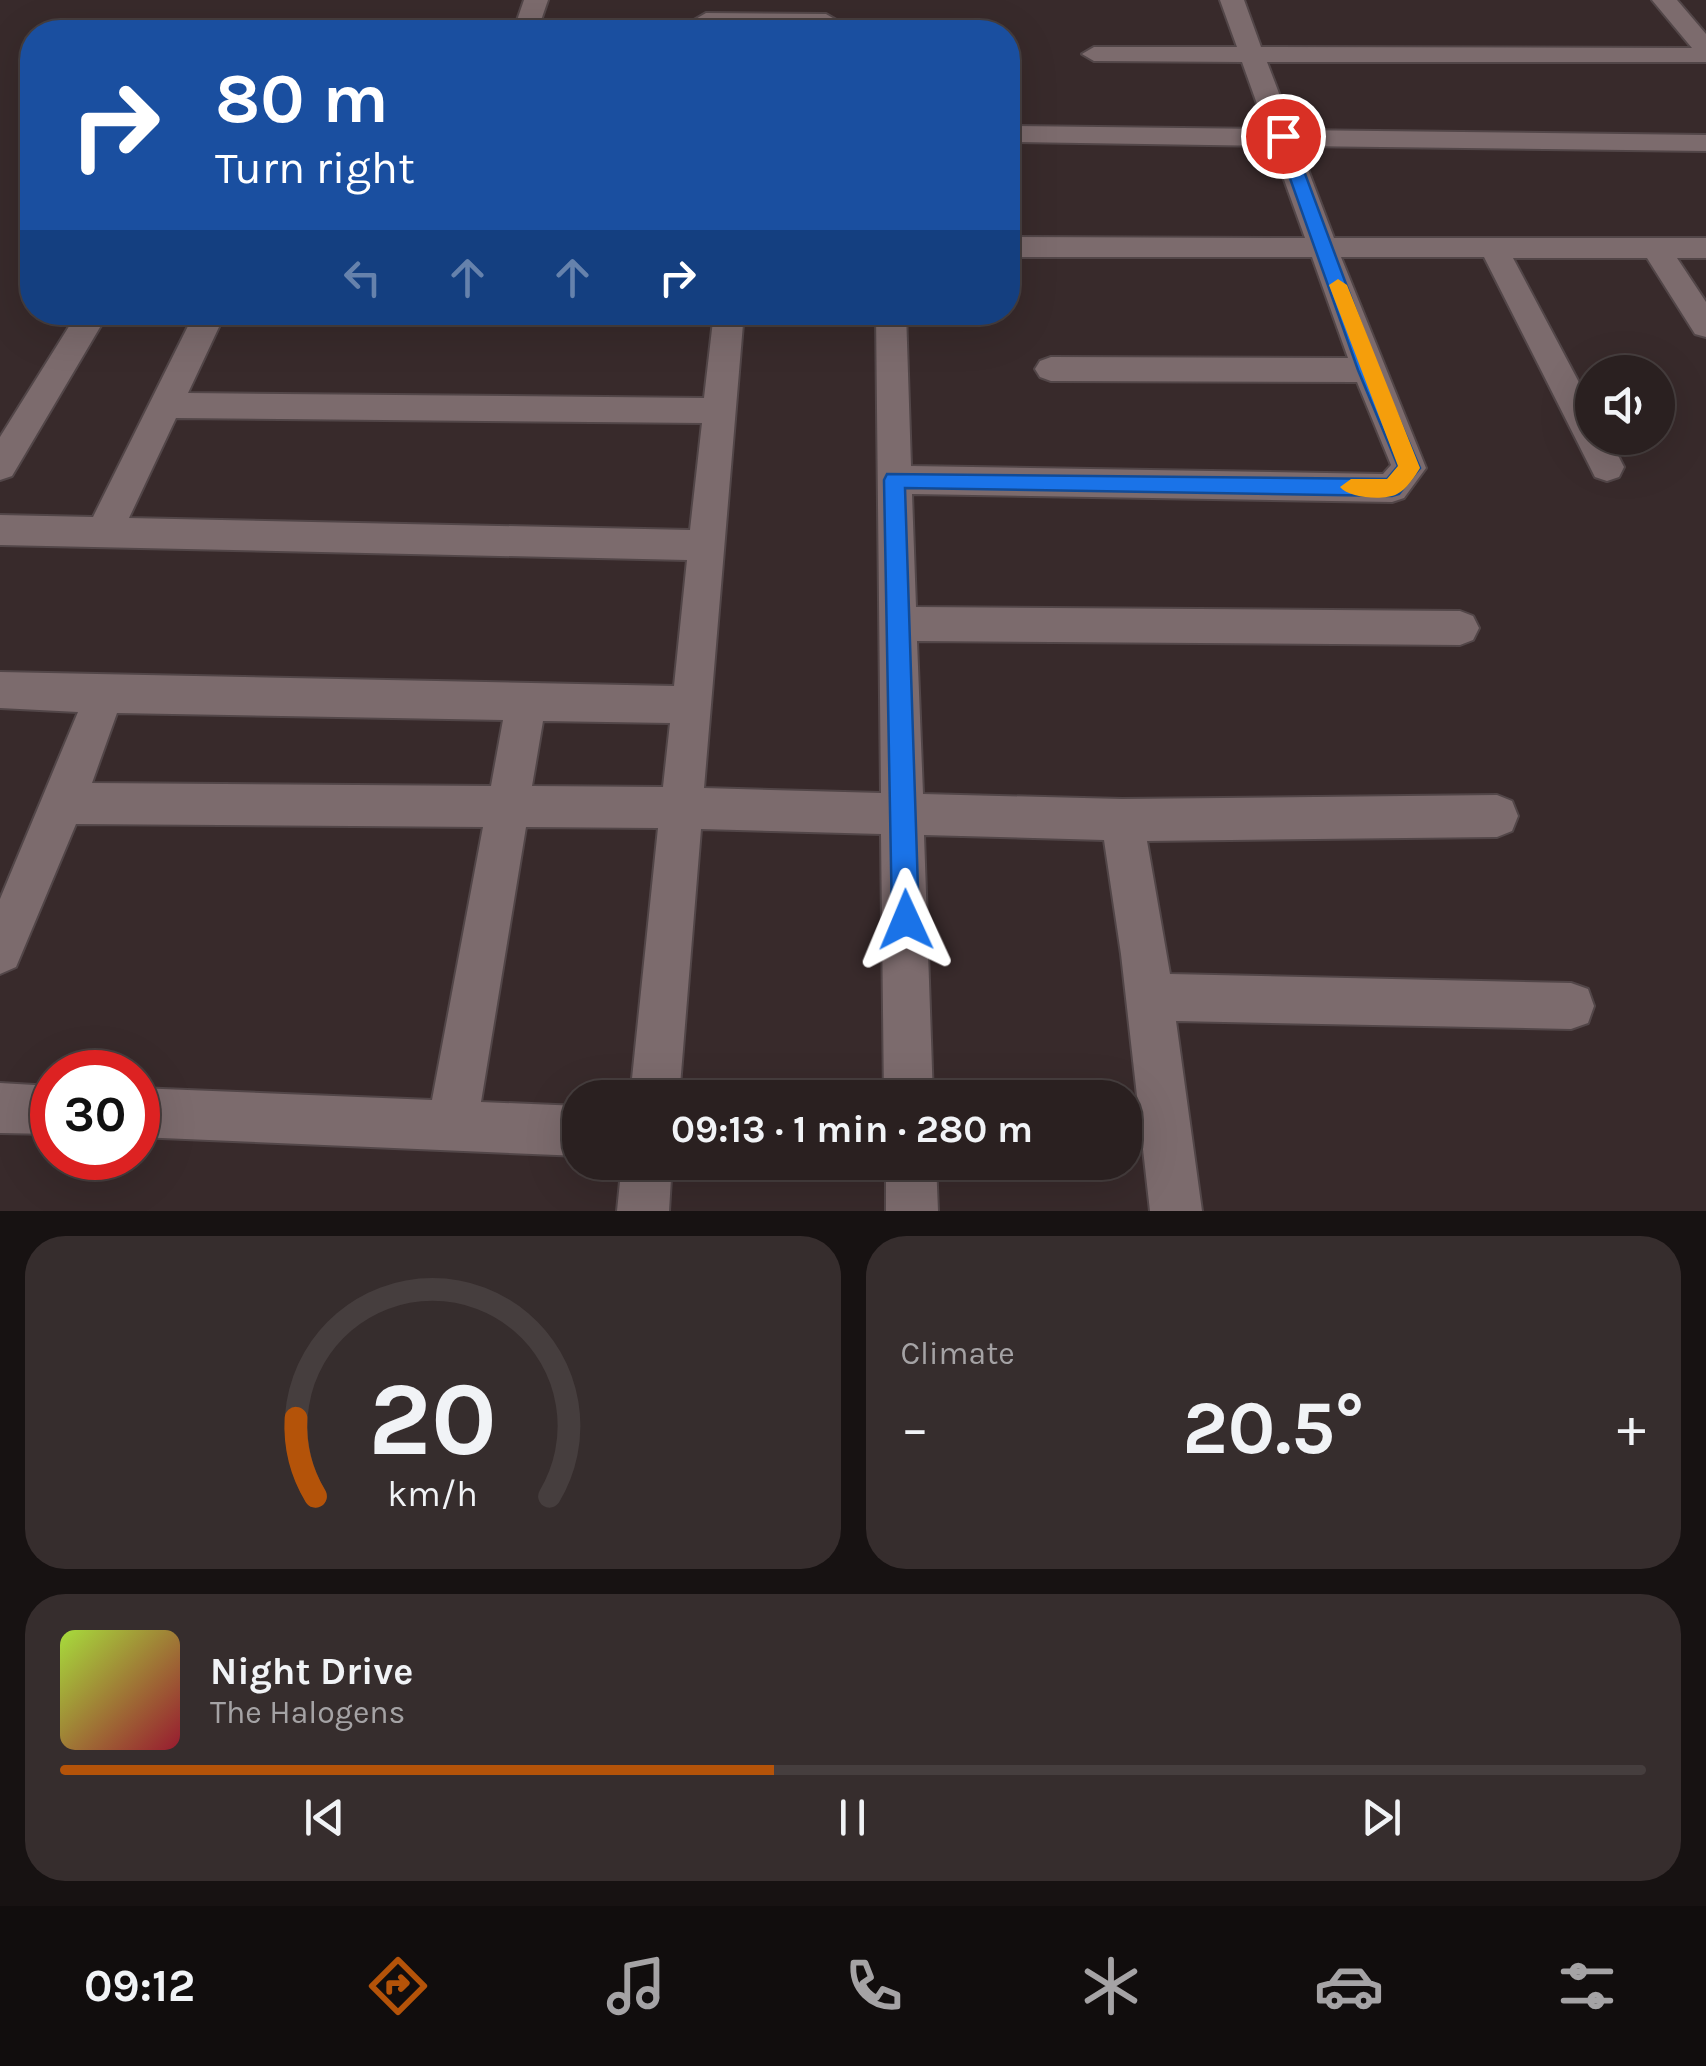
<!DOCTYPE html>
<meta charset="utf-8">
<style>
body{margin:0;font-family:Karla,sans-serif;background:#362d2d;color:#f1f3f6;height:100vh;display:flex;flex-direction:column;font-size:38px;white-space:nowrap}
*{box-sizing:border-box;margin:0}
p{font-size:32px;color:#a5a3a5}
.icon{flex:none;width:55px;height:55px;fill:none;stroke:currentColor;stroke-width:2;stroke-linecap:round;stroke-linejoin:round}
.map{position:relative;height:1211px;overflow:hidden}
.panel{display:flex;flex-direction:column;gap:25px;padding:25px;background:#171212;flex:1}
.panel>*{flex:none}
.guide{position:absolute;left:20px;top:20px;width:1000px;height:305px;border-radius:40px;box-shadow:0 10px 40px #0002,0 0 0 2px #463e3e;background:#1a4fa0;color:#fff;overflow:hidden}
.buttons{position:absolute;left:1575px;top:355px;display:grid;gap:20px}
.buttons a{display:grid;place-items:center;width:100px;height:100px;border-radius:50%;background:#2a2020;box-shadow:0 10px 40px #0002,0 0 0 2px #463e3e;font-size:50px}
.speed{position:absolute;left:30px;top:1050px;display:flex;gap:20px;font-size:50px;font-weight:700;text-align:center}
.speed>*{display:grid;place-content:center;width:130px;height:130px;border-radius:50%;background:#2a2020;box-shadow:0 10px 40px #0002,0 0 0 2px #463e3e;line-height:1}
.speed .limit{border:15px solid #d22;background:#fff;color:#111}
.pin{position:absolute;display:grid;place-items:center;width:85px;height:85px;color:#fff;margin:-42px;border:5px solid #fff;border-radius:50%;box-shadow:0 2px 10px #0007}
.me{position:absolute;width:110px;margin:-55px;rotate:359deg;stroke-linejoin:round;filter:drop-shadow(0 0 8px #0008)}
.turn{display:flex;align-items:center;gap:35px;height:210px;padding:0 30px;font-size:45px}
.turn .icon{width:130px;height:130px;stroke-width:2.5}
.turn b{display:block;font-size:70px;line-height:85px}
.lanes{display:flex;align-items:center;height:95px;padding:0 30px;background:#0003;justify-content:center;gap:50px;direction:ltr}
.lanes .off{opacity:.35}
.big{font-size:75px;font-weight:700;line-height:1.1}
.panel .card{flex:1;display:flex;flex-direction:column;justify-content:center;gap:15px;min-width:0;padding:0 35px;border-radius:40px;background:#362d2d}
.panel .dial{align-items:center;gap:0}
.dial svg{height:260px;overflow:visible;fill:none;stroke:#463e3e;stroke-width:7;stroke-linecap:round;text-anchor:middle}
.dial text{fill:#f1f3f6;stroke:none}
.song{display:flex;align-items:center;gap:30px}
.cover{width:120px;height:120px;border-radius:15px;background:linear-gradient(135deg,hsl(80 70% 55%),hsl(350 70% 35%))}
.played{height:10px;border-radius:5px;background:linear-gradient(90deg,#b45309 45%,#463e3e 45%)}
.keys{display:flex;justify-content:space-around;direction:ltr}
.heat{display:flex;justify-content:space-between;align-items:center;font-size:55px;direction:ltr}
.panel .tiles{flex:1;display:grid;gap:25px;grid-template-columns:1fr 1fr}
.card:last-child{grid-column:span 2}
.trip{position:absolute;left:562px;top:1080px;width:580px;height:100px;border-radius:40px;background:#2a2020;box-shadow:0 10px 40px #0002,0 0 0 2px #463e3e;font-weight:700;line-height:100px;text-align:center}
.menu{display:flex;height:160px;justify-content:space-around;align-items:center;background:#110d0d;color:#a5a3a5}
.menu .icon{width:70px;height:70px}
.menu .on{color:#b45309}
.menu b{font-size:45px;color:#f1f3f6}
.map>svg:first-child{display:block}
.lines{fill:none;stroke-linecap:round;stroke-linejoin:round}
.street-casing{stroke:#524648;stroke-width:4}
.street{fill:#7c6b6d;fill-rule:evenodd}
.route{fill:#1a73e8;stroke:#114b97;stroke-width:2.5}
.slow{fill:#f59e0b}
</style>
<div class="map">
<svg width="1706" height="1211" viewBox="0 0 1706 1211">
<rect width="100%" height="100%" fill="#382a2b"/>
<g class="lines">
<defs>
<path id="street" d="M524 0H548L537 32H513Z
M1220 0H1244L1261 47 1692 48 1652 0H1677L1706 34V62H1267L1293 130 1706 135V151L1299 146 1334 238H1706V258H1677L1706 302V337L1695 334 1647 258H1513L1592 407V438H1609L1624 467 1619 477 1607 481 1595 477 1484 257H1341L1426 468 1404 498 1392 502 912 494 916 607 1460 611 1473 616 1479 628 1473 640 1460 645 917 641 923 794 1122 799 1497 795 1512 801 1518 816 1512 831 1497 837 1147 841 1170 974 1571 983 1588 989 1594 1006 1588 1023 1571 1029 1176 1021 1202 1211H1150L1121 954 1104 840 924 835 933 1098H884L881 834 701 829 679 1098H630L658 828 526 827 481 1102 580 1106V1156L138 1137V1088L432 1100 483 827 76 824 16 967 0 974V899L78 712 0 708V672L674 686 687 560 0 545V515L93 517 195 312H226L188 393 704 398 714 312H744L704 788 881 793 876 312H906L911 466 1383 474 1391 465 1357 382 1051 381 1040 377 1035 369 1040 361 1051 357 1348 358 1312 257H1008V237L1305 238 1272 146 1008 142V126L1266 129 1242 62 1094 61 1082 54 1094 47H1237ZM176 418 702 423 690 530 129 518ZM117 713 503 720 491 786 92 783ZM543 721 670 723 663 787 532 786Z
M706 13 826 14 838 21 826 28 698 25 694 20Z
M78 312H109L12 476 0 480V437Z
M0 1083 52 1086V1134L0 1133Z
M622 1162H672L669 1211H617Z
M886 1162H936L938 1211H886Z"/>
</defs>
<use href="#street" class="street-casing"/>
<use href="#street" class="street"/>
</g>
<path class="route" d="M1283 131 1291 136 1378 370 1420 468 1399 494 1392 496 905 488 919 920 915 929 906 933 896 929 892 920 884 480 887 474 1387 479 1398 466 1358 370 1275 136Z"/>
<path class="slow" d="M1338 279 1347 285 1420 468C1415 476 1406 490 1397 494 1384 501 1349 498 1340 487L1351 479H1387L1398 466 1329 285Z"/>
</svg>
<div class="buttons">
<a><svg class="icon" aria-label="sound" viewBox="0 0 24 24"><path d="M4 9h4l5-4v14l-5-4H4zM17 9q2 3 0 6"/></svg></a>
</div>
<div class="speed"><div class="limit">30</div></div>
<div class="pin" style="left:1283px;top:136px;background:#d93025"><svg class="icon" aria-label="arrive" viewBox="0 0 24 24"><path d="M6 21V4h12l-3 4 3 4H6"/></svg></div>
<svg class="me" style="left:906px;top:920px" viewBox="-20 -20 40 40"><path d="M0-17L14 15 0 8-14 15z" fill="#1a73e8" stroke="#fff" stroke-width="4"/></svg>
<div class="trip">09:13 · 1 min · 280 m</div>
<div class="guide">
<div class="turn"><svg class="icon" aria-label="right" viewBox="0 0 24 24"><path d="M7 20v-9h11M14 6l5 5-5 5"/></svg><div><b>80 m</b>Turn right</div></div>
<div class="lanes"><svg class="icon off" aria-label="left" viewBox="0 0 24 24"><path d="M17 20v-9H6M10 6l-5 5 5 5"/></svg><svg class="icon off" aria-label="ahead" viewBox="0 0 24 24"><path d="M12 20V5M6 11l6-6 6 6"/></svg><svg class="icon off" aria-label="ahead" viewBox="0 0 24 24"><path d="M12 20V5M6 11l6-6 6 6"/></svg><svg class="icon" aria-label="right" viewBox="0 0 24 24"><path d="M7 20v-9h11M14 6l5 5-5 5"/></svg></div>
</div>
</div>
<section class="panel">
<div class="tiles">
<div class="card dial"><svg viewBox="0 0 100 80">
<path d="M14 69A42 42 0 1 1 86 69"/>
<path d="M14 69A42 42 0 0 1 8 45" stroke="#b45309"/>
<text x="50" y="56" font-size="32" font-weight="700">20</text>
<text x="50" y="72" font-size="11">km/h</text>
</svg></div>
<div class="card"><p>Climate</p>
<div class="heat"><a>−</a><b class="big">20.5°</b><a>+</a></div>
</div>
<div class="card">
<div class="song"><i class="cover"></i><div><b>Night Drive</b><p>The Halogens</p></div></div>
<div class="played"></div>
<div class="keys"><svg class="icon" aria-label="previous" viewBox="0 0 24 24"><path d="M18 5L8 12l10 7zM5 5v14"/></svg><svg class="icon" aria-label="pause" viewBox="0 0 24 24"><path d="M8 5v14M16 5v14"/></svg><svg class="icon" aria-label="next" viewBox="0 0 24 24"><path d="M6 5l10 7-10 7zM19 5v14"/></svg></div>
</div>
</div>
</section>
<nav class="menu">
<b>09:12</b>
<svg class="icon on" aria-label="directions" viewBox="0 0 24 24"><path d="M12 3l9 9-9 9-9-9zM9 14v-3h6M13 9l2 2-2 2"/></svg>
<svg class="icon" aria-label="music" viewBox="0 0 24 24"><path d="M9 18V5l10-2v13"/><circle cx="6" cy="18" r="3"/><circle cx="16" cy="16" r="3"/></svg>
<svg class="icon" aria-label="phone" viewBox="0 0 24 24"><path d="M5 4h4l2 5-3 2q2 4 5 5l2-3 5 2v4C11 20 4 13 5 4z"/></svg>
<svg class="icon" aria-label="climate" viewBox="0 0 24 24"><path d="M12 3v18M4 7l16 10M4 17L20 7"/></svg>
<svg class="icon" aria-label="car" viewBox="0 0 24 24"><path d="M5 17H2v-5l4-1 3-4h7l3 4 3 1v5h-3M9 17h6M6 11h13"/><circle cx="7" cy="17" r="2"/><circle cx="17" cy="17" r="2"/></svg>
<svg class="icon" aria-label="filters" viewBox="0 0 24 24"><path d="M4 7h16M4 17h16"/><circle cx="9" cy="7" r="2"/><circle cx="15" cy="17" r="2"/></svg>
</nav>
